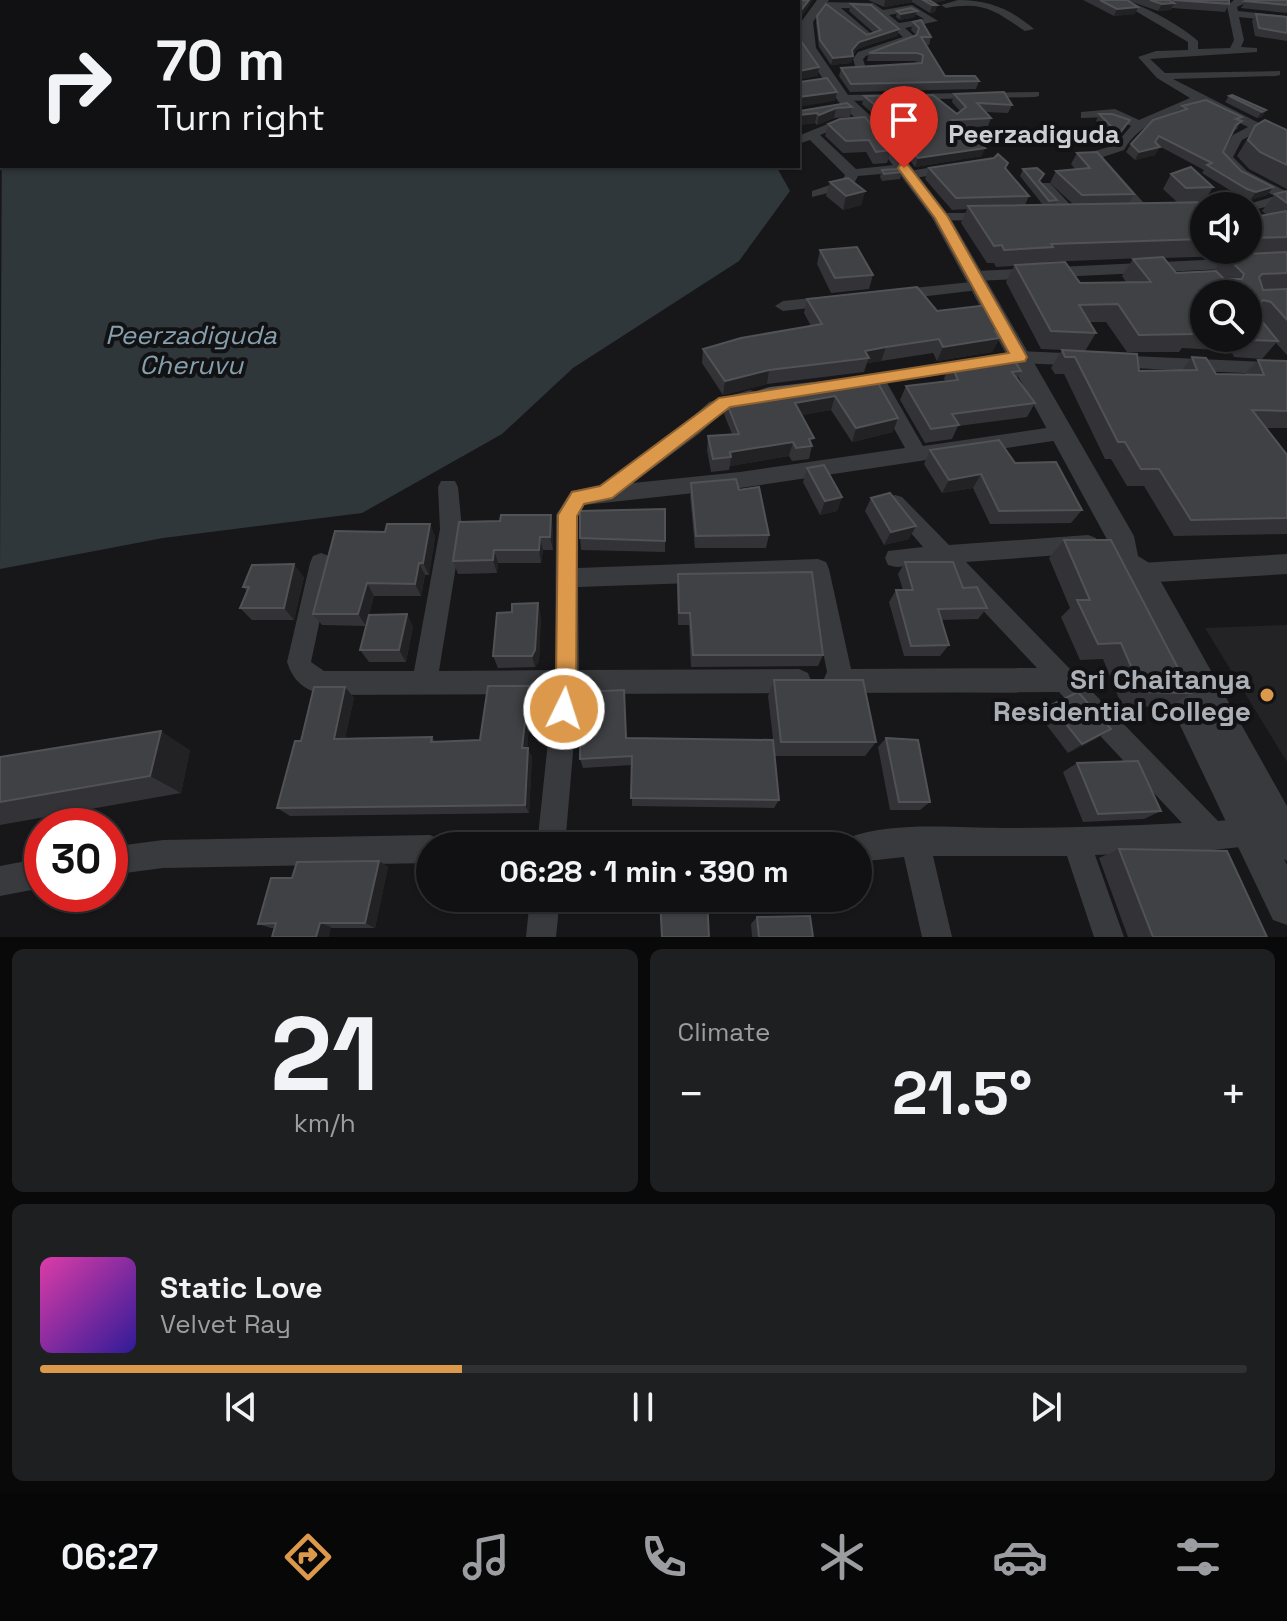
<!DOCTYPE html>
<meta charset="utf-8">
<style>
body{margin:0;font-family:"Space Grotesk",sans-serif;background:#1e1f21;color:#f1f3f6;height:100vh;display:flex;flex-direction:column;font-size:30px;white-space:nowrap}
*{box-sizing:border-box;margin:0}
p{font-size:26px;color:#9c9da0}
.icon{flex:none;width:44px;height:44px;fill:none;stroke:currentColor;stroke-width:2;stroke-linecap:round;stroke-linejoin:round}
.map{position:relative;height:937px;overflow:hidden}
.drawer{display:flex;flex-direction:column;gap:12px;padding:12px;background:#09090a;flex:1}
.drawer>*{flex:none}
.guide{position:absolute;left:0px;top:0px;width:800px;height:168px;box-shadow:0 2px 6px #0004,0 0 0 2px #303133;background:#111113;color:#f1f3f6;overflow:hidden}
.controls{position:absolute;left:1190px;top:192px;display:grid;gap:16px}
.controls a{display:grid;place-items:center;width:72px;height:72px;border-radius:50%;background:#111113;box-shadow:0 2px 6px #0004,0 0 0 2px #303133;font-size:40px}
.speed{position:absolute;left:24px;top:808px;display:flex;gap:16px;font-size:40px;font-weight:700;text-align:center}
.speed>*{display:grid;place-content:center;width:104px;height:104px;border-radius:50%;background:#111113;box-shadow:0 2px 6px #0004,0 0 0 2px #303133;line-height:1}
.speed .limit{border:12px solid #d22;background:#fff;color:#111}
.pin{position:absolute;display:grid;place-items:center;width:68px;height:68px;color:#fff;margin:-82px -34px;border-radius:50% 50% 50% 0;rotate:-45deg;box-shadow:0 0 8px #0007}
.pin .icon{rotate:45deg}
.me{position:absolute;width:88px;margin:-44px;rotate:4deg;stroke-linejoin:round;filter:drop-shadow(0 0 6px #0008)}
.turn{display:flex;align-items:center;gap:28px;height:168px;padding:0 24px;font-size:36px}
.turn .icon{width:104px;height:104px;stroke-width:2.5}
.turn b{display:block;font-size:56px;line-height:68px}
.big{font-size:60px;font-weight:700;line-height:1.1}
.drawer .tile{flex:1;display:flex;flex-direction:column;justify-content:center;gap:12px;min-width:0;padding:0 28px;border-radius:12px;background:#1e1f21}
.drawer .dial{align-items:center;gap:0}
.dial b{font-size:104px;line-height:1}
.song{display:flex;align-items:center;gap:24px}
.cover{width:96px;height:96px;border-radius:12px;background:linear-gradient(135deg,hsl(320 70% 55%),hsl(250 70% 35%))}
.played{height:8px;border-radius:4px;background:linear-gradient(90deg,#dc994c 35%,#303133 35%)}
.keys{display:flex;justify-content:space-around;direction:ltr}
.heat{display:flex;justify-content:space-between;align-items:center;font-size:44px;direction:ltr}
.drawer .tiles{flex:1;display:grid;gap:12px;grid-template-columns:1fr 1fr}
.tile:last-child{grid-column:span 2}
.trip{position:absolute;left:416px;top:832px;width:456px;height:80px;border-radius:40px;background:#111113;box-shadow:0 2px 6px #0004,0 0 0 2px #303133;font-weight:700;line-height:80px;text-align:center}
.menu{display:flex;height:128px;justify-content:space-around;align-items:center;background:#070708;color:#9c9da0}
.menu .icon{width:56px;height:56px}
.menu .current{color:#dc994c}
.menu b{font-size:36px;color:#f1f3f6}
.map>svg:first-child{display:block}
.built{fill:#232326}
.water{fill:#2f373b}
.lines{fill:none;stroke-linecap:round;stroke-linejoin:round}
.minor{fill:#393a3d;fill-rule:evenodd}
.tertiary{fill:#393a3d;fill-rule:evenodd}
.wall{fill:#333337;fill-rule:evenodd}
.shaded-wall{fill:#222225}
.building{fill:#404144;stroke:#515256;stroke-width:2}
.route{fill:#dc994c;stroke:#8f6331;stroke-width:2}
.poi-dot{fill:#dc994c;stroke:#121214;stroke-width:3}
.labels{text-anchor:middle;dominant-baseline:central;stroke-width:8;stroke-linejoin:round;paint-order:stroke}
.far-district-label{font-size:26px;font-weight:bold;fill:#cbced3;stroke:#121214}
.water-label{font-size:26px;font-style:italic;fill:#86a0ae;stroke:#121214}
.near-poi-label{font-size:28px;font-weight:bold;fill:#abb0b7;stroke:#121214;text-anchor:end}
</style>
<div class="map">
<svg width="1287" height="937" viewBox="0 0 1287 937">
<rect width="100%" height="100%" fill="#171719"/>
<path class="built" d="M1287 625V762L1205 628Z"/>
<path class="water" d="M2 118V166H776L790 191 739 261 573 368 502 434 362 513 163 538 0 569Z"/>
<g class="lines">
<path class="minor" d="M243 0H256L258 2H245Z
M340 0H418L338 2Z
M509 0H519V2H509Z
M958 0C988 0 1011 9 1034 29L1025 31C995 11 984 1 946 8L941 5Z
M1117 0C1137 0 1183 27 1198 41V49L1230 48 1234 40 1227 6 1234 0H1244L1245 3 1237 7 1238 11 1287 16V22L1239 17 1244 40 1241 47 1257 48V52L1150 59 1165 73 1280 71V75L1276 76 1173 79 1261 124V130L1242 140 1233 157 1247 171 1287 192V202L1248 211V206H1242L1275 196 1237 177 1220 158 1233 135 1248 127 1199 103C1172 113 1139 123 1124 150L1103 157 1151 211V217H1141L1092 162V152L1115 145 1131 126 1113 117 1081 118V112L1115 109 1139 120 1190 98 1157 78 1138 57 1156 51 1188 50V42Z
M819 2 873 3 883 10 912 5 938 21 905 28 914 36V40L866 56 863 59 866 69 861 72 856 69 853 59 858 52 903 37 871 9 841 8 876 38 867 40 829 8 816 7ZM910 11 924 19 899 23 889 15Z
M0 24H2V30H0Z
M1039 92V96L1035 97 843 101 837 98 843 95Z
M915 114 921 118 919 121 837 128 820 135 856 169 904 164 911 168 904 172 858 176 852 187 812 197V191L842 181 845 175 810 140 798 144V136L835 121Z
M952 164 957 165V171L909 179 902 175 909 171Z
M1040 183H1050L1077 212V218H1067L1040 189Z
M941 213H989L996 217 989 221 936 220V214Z
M1287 256V266L976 281 968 276 976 271Z
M981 281 987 283V289L894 300 886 295 894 290Z
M830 296 838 301 836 305 783 311 775 306 783 301Z
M1019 351 1287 363V375L1019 363 887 383 923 446 1060 426 1070 433 1060 440 740 488 584 505 578 516V568L818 559 826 562 829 569 851 669 1037 668 939 564 896 567 888 565 885 558 888 551 923 547 885 503 888 497 895 495 902 497 949 545 1088 535 1096 538 1099 544 1096 550 1088 553 966 562 1218 821 1287 814V842L1213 850 1095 855 1124 937H1094L1067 856H933L952 937H922L904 857 858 862V846H845L848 838C890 821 957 828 1002 828 1062 828 1122 826 1182 823L1059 692 835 693 826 689 823 681 827 672 809 579 578 587 579 670 799 669 808 673 811 681 808 689 799 693 578 694 565 846H537L553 694 324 695C303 689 294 682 287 662L310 563 313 556 321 553 329 556 332 563 311 662 324 671H414L440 529 438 487 441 481H455L458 487 462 529 439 671 555 670 556 515 571 491 601 486 685 424 709 402 750 390 756 392 759 397 756 402 723 412 699 434 633 483 740 472 905 448 870 386 843 387 840 383 843 379Z
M1287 554V574L1141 583 1133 580 1130 573 1133 566 1141 563Z
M430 835 440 839 443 846H430V863L163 868 110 875V847L163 840Z
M42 858V888L0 896V866Z
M530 898H560L556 937H526Z"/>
<path class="tertiary" d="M817 0H829L813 22 816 48 848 95 878 123 950 217 1134 536 1138 556 1151 564 1287 806V861L1284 859 1287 865V925L1273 920 1157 677 1152 666 1157 655 1167 651 1142 604 1134 607 1123 603 1109 574 1110 545 932 218 866 129 838 101 802 48 801 22Z"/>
</g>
<path class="wall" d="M868 0H946L934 3 937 5 935 12 930 13 912 2 884 7Z
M1083 0H1229V4L1225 12 1172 8 1170 10 1158 11 1129 1 1135 14 1114 16Z
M1246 0H1287V13L1241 8Z
M851 4 899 29 897 36 857 49 853 55 851 63 831 65 819 47 816 23 817 16 867 35 874 33 849 11Z
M897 11 915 17 900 20 896 17Z
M1256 14 1287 17V41L1255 36 1252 21Z
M913 22 931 37 929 45H926L945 76 979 81 976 89 850 92 839 76 841 68 920 63 915 61H867L869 53 916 35 911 30Z
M954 94 1012 105 1008 113 986 112 991 118 988 126 961 128 982 156 915 167 885 127 887 119 927 115 920 111 874 115 862 104 864 96 933 95 957 114 960 111 952 102Z
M1229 96 1266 110 1262 117 1257 118 1225 102Z
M1182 106 1242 117 1237 129 1232 132 1223 152 1241 171 1273 187 1267 195 1250 200 1241 197 1202 173 1204 170 1159 146 1155 155 1135 160 1126 152 1131 144 1179 112Z
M852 107 850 117 834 118 817 125 815 123 798 125V109L800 111Z
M1099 114 1126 127 1115 140 1096 121Z
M840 119 891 150 887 163 873 164 866 152 843 153 825 136 828 124Z
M1255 126 1287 130V189L1249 169 1237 156Z
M1077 153 1134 194 1129 203 1177 202 1163 189 1171 174 1213 187 1204 202 1228 206H1204V250H1248V218L1267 215 1262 211 1275 194 1287 191V355L1276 343 1262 359 1234 357 1231 351 1217 350 1182 348 1179 352H1127L1106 322H1089L1096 333 1085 351 1041 349 1006 282 1014 266 996 267 994 263H987L961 223 967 209 952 210 925 179 929 168 1006 169 1029 196 1025 205H1043L1020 176 1023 169 1040 182 1057 200 1055 204H1073L1050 183 1056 171 1075 169 1071 164ZM1225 256 1213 271 1176 273 1163 258ZM1143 258 1133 259 1122 276 1126 282 1080 283 1045 263 1046 262ZM1204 294H1248V338H1204Z
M882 170 902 172 900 179 882 181 880 177Z
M830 182 865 191 861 205 843 210 826 196Z
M820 250 873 275 869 289 831 293 817 264Z
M807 299 937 311 1004 330 992 352 937 361 933 353 881 361 867 363 864 372 767 384 723 395 702 363 703 349 811 326 804 313Z
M1062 350 1139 371 1182 370 1192 357 1216 374 1244 375 1258 360 1287 361V428H1266L1287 455V534L1174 536 1144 486H1127L1111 459H1105L1064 374H1055L1051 368Z
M951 364 1021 371 1017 378 1035 403 1027 417 958 426 952 439 925 443 900 400 906 386 945 381 944 378Z
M874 376 893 432 852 442 831 410 802 415 812 446 809 459 792 461 789 456 730 466 729 470 711 472 707 450 708 436 732 434 724 414 726 401Z
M930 450 1015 463 1082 510 1071 523 990 524 973 488 942 493 924 464Z
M807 468 842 497 837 511 820 515 803 482Z
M691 483 739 490 769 535 766 548H695L690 496Z
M871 498 909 539 884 545 865 511Z
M665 509V552L581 550 580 538Z
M430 524 435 537 429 575H425L421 596H374L366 626 322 625 313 614 385 532Z
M553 529V550H543L541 563H498L497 573 458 574 453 561Z
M1064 540 1191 693 1169 707 1122 706 1103 659 1080 660 1061 617 1070 608 1049 558Z
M905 562 963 588 987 608 978 619 941 620 949 645 940 656H904L889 602 896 590H903L898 574Z
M678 574 823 655 818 666 691 667 689 625H678L677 587Z
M304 577 294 620H252L240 608 247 591 243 587Z
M512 612 541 616 539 661 535 667 498 668 493 656Z
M413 626 406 662H369L360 650Z
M774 680 876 742 865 756H775L768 696Z
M529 686 532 697 527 748 532 757 529 813 290 816 277 808 301 741 345 687 354 698 345 738 432 737 435 742 480 740Z
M1051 705 1096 739 1068 753 1039 715Z
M626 738 779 800 774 808 632 806V765L583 768 580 759Z
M886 738 930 802 920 810H890L878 747Z
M190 750 181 793 0 825V757Z
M1077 763 1161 811 1144 819 1083 822 1063 772Z
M1119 849 1267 937H1128L1099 858Z
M379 861 388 867 375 928H271L258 924 292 878Z
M757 917 813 937H752L751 924Z"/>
<path class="shaded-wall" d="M809 0H813L798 22 799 13Z
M885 0H912V2L884 7Z
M925 0H946L930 4Z
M1174 3 1170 10 1158 11 1162 4Z
M932 5H937L935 12 930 13Z
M1138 7 1135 14 1114 16 1117 9Z
M917 11 915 17 900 20 901 14Z
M899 29 897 36 857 49 851 56H853L851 63 831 65 833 58 852 50 859 42Z
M819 67 818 76 798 80 799 71Z
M837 92 835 101 798 107 799 97Z
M836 108 834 118 817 125 819 115Z
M1266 110 1262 117 1257 118 1262 112Z
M817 113 815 123 798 125 799 115Z
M1159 136 1155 144 1160 147 1155 155 1135 160 1139 152Z
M985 148 982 156 915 167 918 158Z
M1273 187 1267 195 1250 200 1256 192Z
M865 191 861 205 843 210 846 196Z
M999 338 992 352 937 361 943 347Z
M886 347 881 361 867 363 869 358 865 351Z
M769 370 767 384 723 395 725 381Z
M835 396 831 410 792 417 795 403Z
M898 418 893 432 852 442 856 428Z
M793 442 789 456 730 466 731 457 730 452Z
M981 474 973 488 942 493 949 480Z
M842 497 837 511 820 515 825 501Z
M551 515 553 529V550L550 537Z
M430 524 435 537 429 575 423 563Z
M916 526 909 539 884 545 891 532Z
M540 537 543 550 541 563 539 550Z
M494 550 498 563 497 573 493 560Z
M419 563 425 575 421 596 415 584Z
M294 564 304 577 294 620 284 608Z
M367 583 374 596 366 626 358 614Z
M538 603 541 616 539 661 535 667 532 656Z
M407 614 413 626 406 662 399 650Z
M529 686 532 697 526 758 522 748Z
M345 687 354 698 343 748 334 739Z
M1111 729 1096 739 1068 753 1082 744Z
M161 731 190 750 181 793 150 776Z
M528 748 532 757 529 813 525 805Z
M379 861 388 867 375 928 365 923Z
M320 923 331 927 329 937H316Z"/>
<path class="building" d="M31 0H85V2H30Z
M171 0H214V2H171Z
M340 0H400L399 2H339Z
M431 0H505L506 2H430Z
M549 0H624V2H549Z
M661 0H680L681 2H662Z
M693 0H809L799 13 801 41 819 67 799 71 798 74V2H696Z
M923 0H929L937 5H932Z
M1100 0H1127L1138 7 1117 9Z
M1150 0H1169L1174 3 1162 4Z
M1173 0H1229V4Z
M1247 0H1287V5L1245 1Z
M826 4 867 35 881 30 851 4 871 5 899 29 859 42 852 50 853 56 833 58 820 40 817 16Z
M911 8 917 11 901 14 897 11Z
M1256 14 1287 17V33L1259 28Z
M921 20 931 37H921L945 76H975L979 81 851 84 841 68 922 63 923 55 917 53H869L917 35 919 28 913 22Z
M827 78 837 92 799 97 798 102V81L800 82Z
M1004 92 1012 105 977 103 991 118 952 120 985 148 918 158 887 119 927 116 930 107 922 103 876 106 864 96 933 95 957 114 966 107 954 94Z
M1232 95 1266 110 1262 112 1229 96Z
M1206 100 1242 117 1236 119 1242 121 1236 125 1223 152 1241 171 1273 187 1256 192 1247 189 1207 165 1212 163 1159 136 1155 142 1160 147 1139 152 1131 144 1153 120 1187 109 1182 106Z
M847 103 852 107 836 108 819 115 817 113 799 115 798 114V109L800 111Z
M1099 114H1112L1130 120 1119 134Z
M865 117 891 150 876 152 869 140 846 141 828 124 840 119Z
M1265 120 1287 130V165L1260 152 1248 140 1255 126Z
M1097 152 1134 194 1082 195 1056 171 1090 168 1077 153Z
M998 154 1008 163 1005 168 1029 196 956 198 929 168 994 158Z
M1191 167 1213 187 1186 188 1171 174Z
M1037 168 1044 174 1039 181 1057 200 1049 201 1023 169Z
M899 169 902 172 884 174 882 170Z
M848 178 865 191 846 196 830 182Z
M1287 191V203L1275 194Z
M1219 197 1228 206H1204V239L1051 244 1053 247 1004 250 1002 245 994 246 968 206 1216 202Z
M1287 211V237L1248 238V218Z
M857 247 873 275 835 278 820 250Z
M1287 252V273L1262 274 1259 277 1263 290 1287 289V320L1271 302 1263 300 1260 303V319L1278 341 1249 340 1248 294H1204V331L1191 330 1193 334 1139 335 1118 304 1079 305 1096 333 1051 331 1015 265 1065 262 1080 283 1151 282 1133 259 1163 257 1176 273 1216 271 1224 279H1242L1244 274 1225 255Z
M917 287 937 311 988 305 1004 330 995 331 999 338 943 347 939 339 886 347 865 351 869 358 769 370 725 381 703 349 741 338 822 324 807 299Z
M1062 350 1137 354 1139 371 1197 370 1192 357 1206 358 1216 374 1264 375 1258 360 1287 361V411L1252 410 1287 455V518L1191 520 1159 469H1141L1125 442H1118L1075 357H1065Z
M1010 354 1021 371 1012 372 1035 403 952 414 959 425 931 429 906 386 958 380 951 364Z
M874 376 898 418 856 428 835 396 795 403 814 438 809 439 812 446 796 448 793 442 730 452 731 457 713 459 708 436 739 434 726 401 770 388Z
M999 440 1015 463 1056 462 1082 510 999 511 981 474 949 480 930 450Z
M824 465 842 497 825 501 807 468Z
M736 479 739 490 759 487 769 535 696 536 691 483Z
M890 493 916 526 891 532 871 498Z
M665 509V541L580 538V511Z
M501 515H551L550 537H540L539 550H494L493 560 453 561 459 522 500 521Z
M387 524H430L423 563H419L415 584 367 583 358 614H313L335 531 385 532Z
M1064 540H1111L1191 693 1142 692 1121 643 1098 644 1077 600H1090Z
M905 562H953L963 588 977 587 987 608 938 609 949 645 911 646 896 590H913Z
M294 564 284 608H240L249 587H243L252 565Z
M812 572 823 655H693L690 613H679L678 574Z
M538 603 535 650 532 656H493L497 613 512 612V604Z
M407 614 399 650H360L369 615Z
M774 680H863L876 742H781Z
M488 686H529L522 748H528L525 805 277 808 295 741H301L314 687H345L334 739 432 737 431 742 480 740Z
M624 690 626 738 773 740 779 800 631 798 632 756 580 759 581 692Z
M1078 692 1111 729 1082 744 1051 705Z
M161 731 150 776 0 802V757Z
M886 738 918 740 930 802H899Z
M1138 761 1161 811 1098 814 1077 763Z
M1119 849 1227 851 1267 937H1153Z
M379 861 365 923H320L316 937H272L276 923 258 924 271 878H292L297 862Z
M660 898H707L709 937H662Z
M810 916 813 937H759L757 917Z"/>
<path class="route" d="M900 165H908L948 217 1027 357 1025 361 730 407 612 498 584 504 577 516 576 709 573 717 564 720 556 717 553 709 556 681 558 515 572 492 600 486 719 398 1009 353 935 218 898 168Z"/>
<circle class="poi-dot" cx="1267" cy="695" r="8"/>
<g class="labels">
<g class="far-district-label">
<text x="1034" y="134">Peerzadiguda</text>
</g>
<g class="water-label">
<text x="191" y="335">Peerzadiguda<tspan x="191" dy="30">Cheruvu</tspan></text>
</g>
<g class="near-poi-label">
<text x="1251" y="679">Sri Chaitanya<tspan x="1251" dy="32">Residential College</tspan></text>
</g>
</g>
</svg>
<div class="controls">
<a><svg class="icon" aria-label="sound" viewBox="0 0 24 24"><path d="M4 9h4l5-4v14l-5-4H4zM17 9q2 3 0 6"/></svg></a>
<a><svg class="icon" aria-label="search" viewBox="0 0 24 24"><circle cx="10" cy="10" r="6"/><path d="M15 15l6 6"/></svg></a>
</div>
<div class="speed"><div class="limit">30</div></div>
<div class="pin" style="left:904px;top:168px;background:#d93025"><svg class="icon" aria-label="arrive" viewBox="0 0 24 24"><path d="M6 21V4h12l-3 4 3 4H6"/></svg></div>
<svg class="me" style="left:564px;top:709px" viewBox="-20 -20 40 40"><circle r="17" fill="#dc994c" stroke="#fff" stroke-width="3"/><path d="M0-11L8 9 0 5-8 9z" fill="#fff"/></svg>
<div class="trip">06:28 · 1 min · 390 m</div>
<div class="guide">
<div class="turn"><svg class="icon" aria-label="right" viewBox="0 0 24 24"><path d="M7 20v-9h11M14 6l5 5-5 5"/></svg><div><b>70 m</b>Turn right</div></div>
</div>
</div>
<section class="drawer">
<div class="tiles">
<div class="tile dial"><b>21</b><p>km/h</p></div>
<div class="tile"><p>Climate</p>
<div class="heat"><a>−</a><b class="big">21.5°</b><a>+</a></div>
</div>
<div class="tile">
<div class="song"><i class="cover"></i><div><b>Static Love</b><p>Velvet Ray</p></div></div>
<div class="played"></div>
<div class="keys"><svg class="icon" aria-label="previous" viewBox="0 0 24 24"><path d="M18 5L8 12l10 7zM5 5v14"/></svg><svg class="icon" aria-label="pause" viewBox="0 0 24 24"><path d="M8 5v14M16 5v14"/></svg><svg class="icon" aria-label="next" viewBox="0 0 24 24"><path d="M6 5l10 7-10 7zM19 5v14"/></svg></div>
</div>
</div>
</section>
<nav class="menu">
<b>06:27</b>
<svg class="icon current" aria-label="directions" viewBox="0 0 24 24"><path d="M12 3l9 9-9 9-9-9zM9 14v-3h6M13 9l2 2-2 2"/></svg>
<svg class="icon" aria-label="music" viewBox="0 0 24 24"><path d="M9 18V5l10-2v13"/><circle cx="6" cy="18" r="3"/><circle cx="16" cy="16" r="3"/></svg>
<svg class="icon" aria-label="phone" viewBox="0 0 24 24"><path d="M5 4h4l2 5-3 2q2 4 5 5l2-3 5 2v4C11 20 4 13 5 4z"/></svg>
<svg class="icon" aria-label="climate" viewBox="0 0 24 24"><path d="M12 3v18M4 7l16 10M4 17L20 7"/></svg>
<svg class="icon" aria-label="car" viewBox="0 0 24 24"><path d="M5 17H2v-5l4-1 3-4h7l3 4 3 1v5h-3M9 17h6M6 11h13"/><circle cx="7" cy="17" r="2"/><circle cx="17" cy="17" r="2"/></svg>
<svg class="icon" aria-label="filters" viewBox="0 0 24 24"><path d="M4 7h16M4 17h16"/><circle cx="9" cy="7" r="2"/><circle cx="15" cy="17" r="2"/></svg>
</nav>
